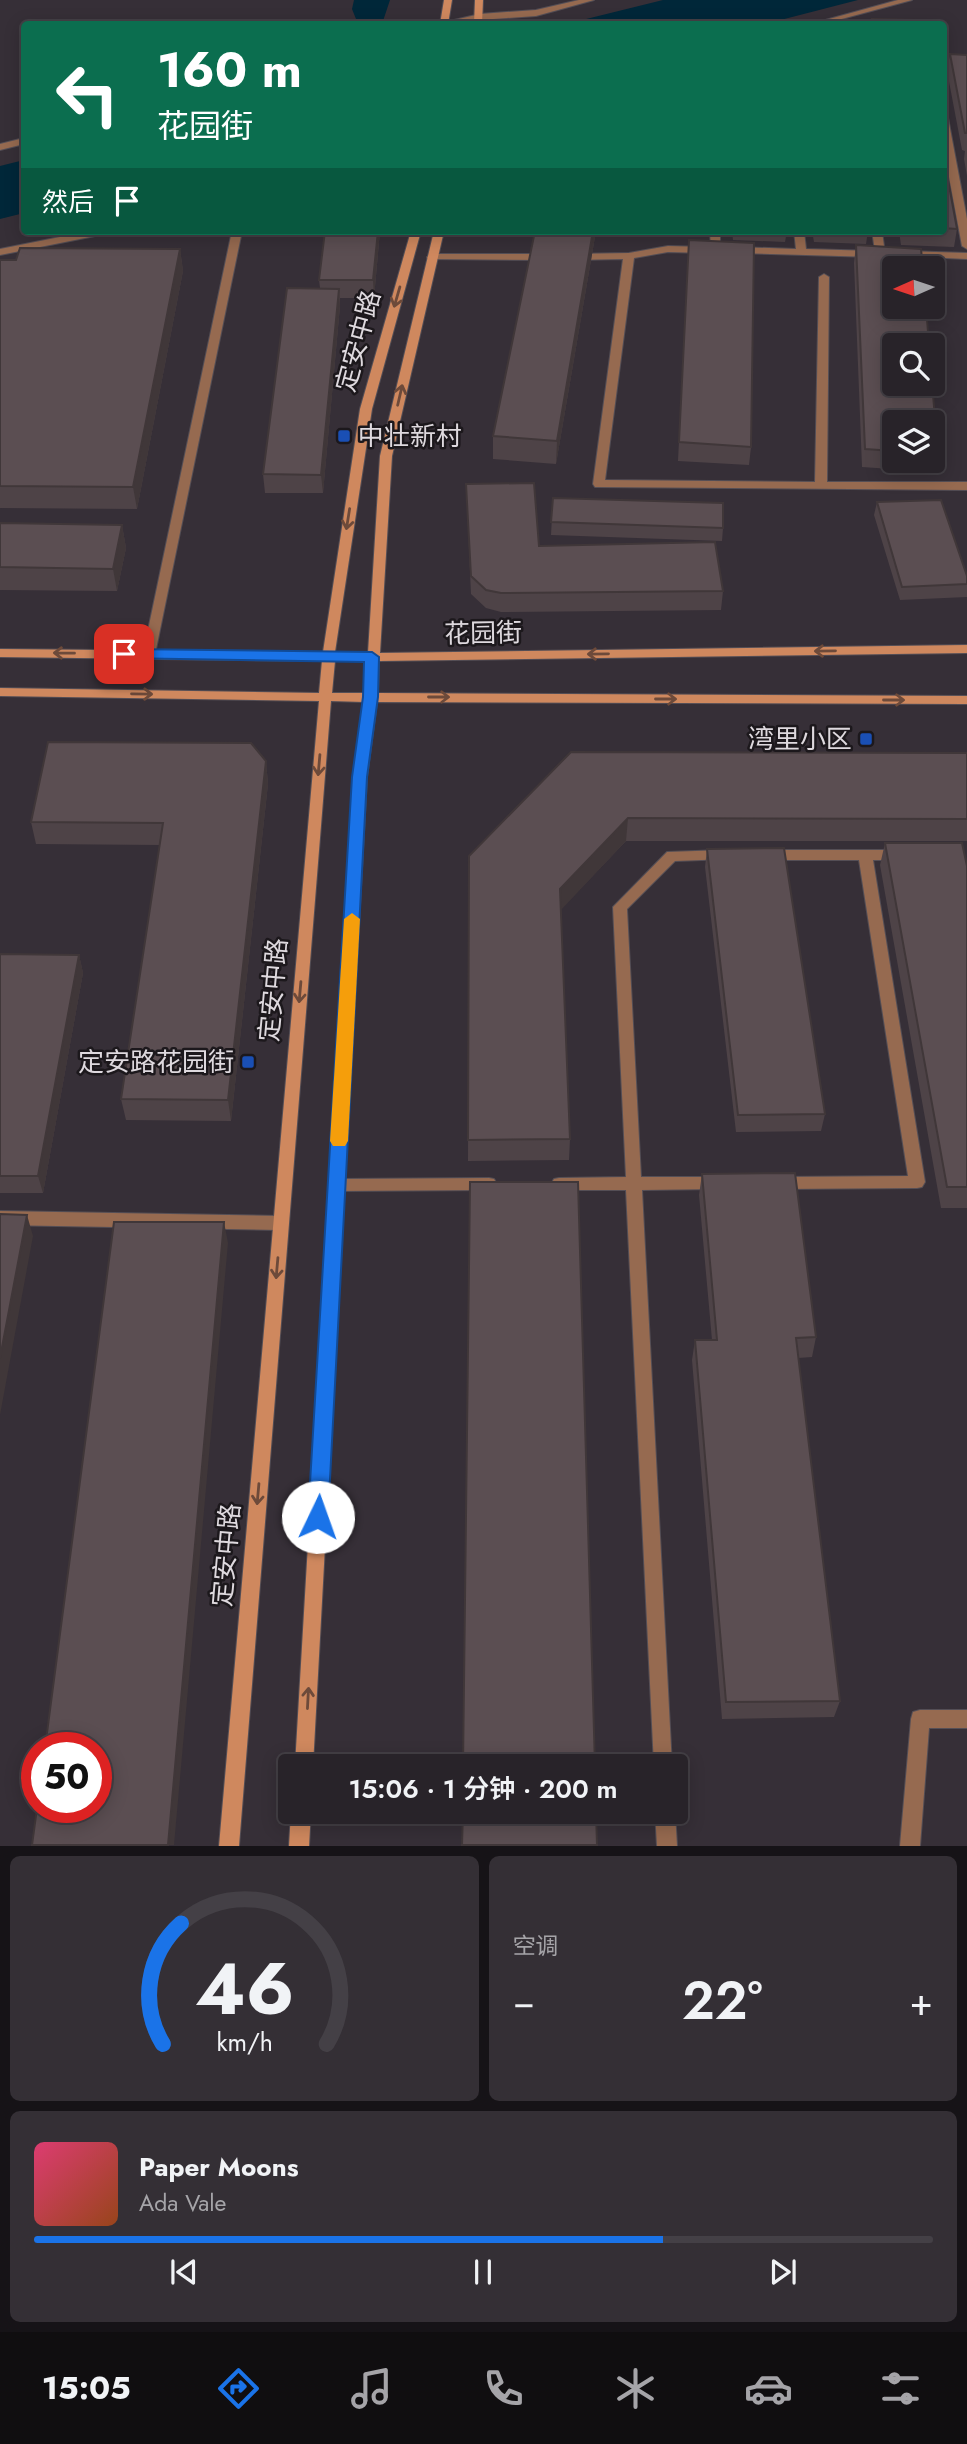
<!DOCTYPE html>
<html lang="zh">
<meta charset="utf-8">
<style>
body{margin:0;font-family:Jost,"Noto Sans SC",sans-serif;background:#342f35;color:#f1f3f6;height:100vh;display:flex;flex-direction:column;font-size:26px;white-space:nowrap}
*{box-sizing:border-box;margin:0}
p{font-size:23px;color:#a5a4a8}
.icon{flex:none;width:38px;height:38px;fill:none;stroke:currentColor;stroke-width:2;stroke-linecap:round;stroke-linejoin:round}
.map{position:relative;height:1846px;overflow:hidden}
.panel{display:flex;flex-direction:column;gap:10px;padding:10px;background:#161317;flex:1}
.panel>*{flex:none}
.banner{position:absolute;left:21px;top:21px;width:926px;height:214px;border-radius:7px;box-shadow:0 4px 18px #0003,0 0 0 2px #444046;background:#0b6e4f;color:#fff;overflow:hidden}
.needle{width:46px;rotate:267deg}
.buttons{position:absolute;left:882px;top:256px;display:grid;gap:14px}
.buttons a{display:grid;place-items:center;width:63px;height:63px;border-radius:7px;background:#282329;box-shadow:0 4px 18px #0003,0 0 0 2px #444046;font-size:35px}
.speed{position:absolute;left:21px;top:1732px;display:flex;gap:14px;font-size:35px;font-weight:700;text-align:center}
.speed>*{display:grid;place-content:center;width:91px;height:91px;border-radius:50%;background:#282329;box-shadow:0 4px 18px #0003,0 0 0 2px #444046;line-height:1}
.speed .limit{border:10px solid #d22;background:#fff;color:#111}
.pin{position:absolute;display:grid;place-items:center;width:60px;height:60px;color:#fff;margin:-30px;border-radius:14px;box-shadow:0 4px 10px #0006}
.me{position:absolute;width:77px;margin:-38px;rotate:3deg;stroke-linejoin:round;filter:drop-shadow(0 0 5px #0008)}
.turn{display:flex;align-items:center;gap:24px;height:147px;padding:0 21px;font-size:32px}
.turn .icon{width:91px;height:91px;stroke-width:2.5}
.turn b{display:block;font-size:49px;line-height:60px}
.then{display:flex;align-items:center;height:66px;padding:0 21px;background:#0003;gap:14px;font-size:26px}
.big{font-size:52px;font-weight:600;line-height:1.1}
.panel .widget{flex:1;display:flex;flex-direction:column;justify-content:center;gap:10px;min-width:0;padding:0 24px;border-radius:10px;background:#342f35}
.panel .dial{align-items:center;gap:0}
.dial svg{height:182px;overflow:visible;fill:none;stroke:#444046;stroke-width:7;stroke-linecap:round;text-anchor:middle}
.dial text{fill:#f1f3f6;stroke:none}
.song{display:flex;align-items:center;gap:21px}
.cover{width:84px;height:84px;border-radius:10px;background:linear-gradient(135deg,hsl(340 70% 55%),hsl(20 70% 35%))}
.played{height:7px;border-radius:4px;background:linear-gradient(90deg,#1a73e8 70%,#444046 70%)}
.keys{display:flex;justify-content:space-around;direction:ltr}
.heat{display:flex;justify-content:space-between;align-items:center;font-size:38px;direction:ltr}
.panel .tiles{flex:1;display:grid;gap:10px;grid-template-columns:1fr 1fr}
.widget:last-child{grid-column:span 2}
.trip{position:absolute;left:278px;top:1754px;width:410px;height:70px;border-radius:7px;background:#282329;box-shadow:0 4px 18px #0003,0 0 0 2px #444046;font-weight:600;line-height:70px;text-align:center}
.dock{display:flex;height:112px;justify-content:space-around;align-items:center;background:#100e10;color:#a5a4a8}
.dock .icon{width:49px;height:49px}
.dock .current{color:#1a73e8}
.dock b{font-size:32px;color:#f1f3f6}
.map>svg:first-child{display:block}
.water{fill:#002739}
.lines{fill:none;stroke-linecap:round;stroke-linejoin:round}
.lane-casing{stroke:#544e55;stroke-width:2}
.street-casing{stroke:#544e55;stroke-width:2}
.secondary-casing{stroke:#544e55;stroke-width:2}
.lane{fill:#966a50;fill-rule:evenodd}
.street{fill:#966a50;fill-rule:evenodd}
.secondary{fill:#cf885e;fill-rule:evenodd}
.wall{fill:#4e4347;fill-rule:evenodd}
.shaded-wall{fill:#403739}
.building{fill:#5b4e52;stroke:#403739;stroke-width:2}
.oneway{stroke:#6d4a3a}
.route{fill:#1a73e8;stroke:#114b97;stroke-width:2}
.slow{fill:#f59e0b}
.transit-dot{fill:#1a4fb4;stroke:#1c181c;stroke-width:2.5}
.labels{text-anchor:middle;dominant-baseline:central;stroke-width:5;stroke-linejoin:round;paint-order:stroke}
.street-label{font-size:26px;fill:#ded9de;stroke:#1c181c}
.poi-label{font-size:26px;fill:#ded9de;stroke:#1c181c;text-anchor:end}
</style>
<div class="map">
<svg width="967" height="1846" viewBox="0 0 967 1846">
<rect width="100%" height="100%" fill="#362f37"/>
<path class="water" d="M354 0H390L382 24H358L352 9Z
M663 0H858L765 24H566Z
M24 160V213L0 219V166Z"/>
<g class="lines">
<defs>
<path id="lane" d="M943 115 948 118 967 219V249L962 246 943 145Z
M232 231H242L155 654 149 658 143 654Z
M710 231H720V252L711 250 706 253 668 252 634 258 605 480 815 482 819 277 824 274 829 277 827 482H967V490L595 487 593 484 623 259 573 260 568 257 573 254 629 253 668 246 706 247 711 250Z
M794 231H804L806 249 875 251 872 231H882L885 254 874 257 737 253 732 250 737 247 796 249Z
M905 251 967 253V259L901 256 900 254Z
M432 254H549L554 257 549 260 428 259 427 257Z
M724 850 729 851 731 855 729 859 675 861 627 909 641 1177H717L722 1178 725 1183 722 1188 717 1189 642 1190 672 1766H654L626 1190H559L554 1189 551 1184 554 1179 559 1178 626 1177 613 907 667 852Z
M769 850H899L906 855 899 860H873L925 1182 922 1187 917 1188 779 1189 774 1188 771 1183 774 1178 779 1177 908 1176 859 860H769L762 855Z
M489 1178 494 1179 497 1184 494 1189 489 1190 337 1191 332 1190 329 1185 332 1180 337 1179Z
M0 1211 280 1216 286 1218 288 1223 286 1228 280 1230 0 1225Z
M920 1710H967V1728H929L920 1846H900L911 1719 913 1712Z
M655 1811H675L677 1846H657Z"/>
<path id="street" d="M579 0H594L536 16 480 20 453 24H437L480 14 536 10Z
M898 0H912L823 24H811Z
M24 138V144L0 150V144Z
M90 231H110L105 234 0 255V249Z"/>
<path id="secondary" d="M444 0H452L448 24H440Z
M475 0H483L482 24H474Z
M411 231H421L372 409 335 652 368 653 380 456 434 231H444L392 456 380 653 967 645V653L379 661 378 693 967 696V704L377 702 367 777 313 1766H295L353 777 364 702 331 701 239 1846H219L319 701 0 696V688L319 693 322 661 0 657V649L323 652 360 409ZM335 661H367L365 693H332Z
M291 1811H311L309 1846H289Z"/>
</defs>
<use href="#lane" class="lane-casing"/>
<use href="#street" class="street-casing"/>
<use href="#secondary" class="secondary-casing"/>
<use href="#lane" class="lane"/>
<use href="#street" class="street"/>
<use href="#secondary" class="secondary"/>
</g>
<path class="wall" d="M950 54 967 55V176L964 159 965 151 962 150 947 71Z
M943 153 957 229 954 247 901 245 899 231H943Z
M380 231 374 298H340V306L323 493H265L263 474 320 288 319 280Z
M535 231H596L556 464 493 459V436Z
M643 231H695L694 235 643 233Z
M732 231H787L785 242 733 240Z
M812 231H868L866 244 814 242Z
M689 240 751 447 749 465 678 461Z
M856 245 921 249 923 268H894V306H926L929 345H894V383H932L938 453 934 472 862 467 854 263ZM894 422H933V460H894Z
M180 249 183 271 137 509 0 508V260H16Z
M466 484 539 546 723 591 721 610 501 612 486 608 471 594Z
M553 498 723 528 722 541 551 535Z
M877 502 967 576V597L900 600 874 515Z
M0 523 122 525 126 548 117 591 0 590Z
M571 752 967 753V841H626L561 909 570 1139 569 1160 468 1161 469 856Z
M266 761 268 784 231 1121 126 1120 121 1099 160 845 36 844 31 822Z
M885 843 967 866V1208H941L880 865Z
M707 849 825 1114 821 1131 736 1132 705 867Z
M0 954 79 955 83 973 43 1193H0Z
M702 1174 816 1337 812 1357 798 1358 840 1701 834 1717 722 1719 692 1360 695 1340H712L699 1195Z"/>
<path class="shaded-wall" d="M378 231H380L374 298 373 280Z
M593 231H596L556 464 557 441Z
M180 249 183 271 137 509 133 487Z
M339 289 340 306 323 493 321 475Z
M122 525 126 548 117 591 113 569Z
M266 761 268 784 231 1121 228 1100Z
M628 818 626 841 560 911V889Z
M79 955 83 973 43 1193 38 1176Z
M27 1215 33 1236 0 1415V1358Z
M224 1222 228 1243 174 1845H168Z"/>
<path class="building" d="M872 19 919 20 920 24H873Z
M950 54 967 55V133H965Z
M943 153 957 229 943 228Z
M325 231H378L373 280H319Z
M535 231H593L557 441 493 436Z
M689 240 754 243 751 447 679 442Z
M856 245 921 249 923 268H894V306H926L929 345H894V383H932L938 453H933V422H894V451L865 449Z
M20 248 180 249 133 487 0 486V260H16Z
M287 288 339 289 321 475 263 474Z
M534 483 539 546 715 542 723 591 501 593 486 590 471 576 466 484Z
M553 498 723 503V528L551 522Z
M941 500 967 576V584L902 587 877 502Z
M0 523 122 525 113 569 0 567Z
M48 742 251 743 266 761 228 1100 121 1099 163 823 31 822Z
M571 752 967 753V819L628 818 560 889 570 1139 468 1140 469 856Z
M885 843H962L967 866V1187H947Z
M784 848 825 1114 738 1115 707 849Z
M0 954 79 955 38 1176H0Z
M795 1173 816 1337 796 1338 840 1701 726 1702 695 1340H717L702 1174Z
M470 1182H578L595 1766H463Z
M0 1214 27 1215 0 1358Z
M114 1222H224L168 1845H32L37 1808H96V1748H45Z
M463 1811H596L597 1845H462Z"/>
<defs><path id="oneway-shaft" d="M-6 0H5M1.5-3L5.5 0L1.5 3" fill="none" stroke-width="1.6" stroke-linecap="round" stroke-linejoin="round" transform="scale(1.75)"/></defs>
<g class="oneway">
<use href="#oneway-shaft" transform="translate(397 297) rotate(106)"/>
<use href="#oneway-shaft" transform="translate(400 395) rotate(-77)"/>
<use href="#oneway-shaft" transform="translate(348 519) rotate(99)"/>
<use href="#oneway-shaft" transform="translate(825 651) rotate(179)"/>
<use href="#oneway-shaft" transform="translate(64 653) rotate(-179)"/>
<use href="#oneway-shaft" transform="translate(598 654) rotate(179)"/>
<use href="#oneway-shaft" transform="translate(142 694) rotate(1)"/>
<use href="#oneway-shaft" transform="translate(439 697)"/>
<use href="#oneway-shaft" transform="translate(666 699)"/>
<use href="#oneway-shaft" transform="translate(894 700)"/>
<use href="#oneway-shaft" transform="translate(319 765) rotate(95)"/>
<use href="#oneway-shaft" transform="translate(300 992) rotate(95)"/>
<use href="#oneway-shaft" transform="translate(277 1268) rotate(95)"/>
<use href="#oneway-shaft" transform="translate(258 1494) rotate(95)"/>
<use href="#oneway-shaft" transform="translate(308 1698) rotate(-87)"/>
</g>
<path class="route" d="M124 649 372 652 379 657 378 697 367 777 328 1517 325 1523 318 1526 311 1523 308 1517 352 777 363 697 364 662 119 658 117 654Z"/>
<path class="slow" d="M352 913 360 919 348 1141 345 1146H333L330 1141 344 919Z"/>
<g class="transit-dot">
<rect x="337" y="429" width="14" height="14" rx="3.5"/>
<rect x="859" y="732" width="14" height="14" rx="3.5"/>
<rect x="241" y="1055" width="14" height="14" rx="3.5"/>
</g>
<g class="labels">
<g class="street-label">
<text transform="translate(358 341) rotate(-75)">定安中路</text>
<text transform="translate(483 633) rotate(-1)">花园街</text>
<text transform="translate(273 990) rotate(-85)">定安中路</text>
<text transform="translate(226 1555) rotate(-85)">定安中路</text>
</g>
<g class="poi-label">
<text x="358" y="436" text-anchor="start">中壮新村</text>
<text x="852" y="739">湾里小区</text>
<text x="234" y="1062">定安路花园街</text>
</g>
</g>
</svg>
<div class="buttons">
<a><svg class="needle" viewBox="-14 -14 28 28"><path d="M0-13l5 13h-10z" fill="#e53935"/><path d="M0 13l5-13h-10z" fill="#a5a4a8"/></svg></a>
<a><svg class="icon" aria-label="search" viewBox="0 0 24 24"><circle cx="10" cy="10" r="6"/><path d="M15 15l6 6"/></svg></a>
<a><svg class="icon" aria-label="layers" viewBox="0 0 24 24"><path d="M12 4l9 5-9 5-9-5zM3 14l9 5 9-5"/></svg></a>
</div>
<div class="speed"><div class="limit">50</div></div>
<div class="pin" style="left:124px;top:654px;background:#d93025"><svg class="icon" aria-label="arrive" viewBox="0 0 24 24"><path d="M6 21V4h12l-3 4 3 4H6"/></svg></div>
<svg class="me" style="left:318px;top:1517px" viewBox="-20 -20 40 40"><circle r="19" fill="#fff"/><path d="M0-13L10 11 0 6-10 11z" fill="#1a73e8"/></svg>
<div class="trip">15:06 · 1 分钟 · 200 m</div>
<div class="banner">
<div class="turn"><svg class="icon" aria-label="left" viewBox="0 0 24 24"><path d="M17 20v-9H6M10 6l-5 5 5 5"/></svg><div><b>160 m</b>花园街</div></div>
<div class="then">然后<svg class="icon" aria-label="arrive" viewBox="0 0 24 24"><path d="M6 21V4h12l-3 4 3 4H6"/></svg></div>
</div>
</div>
<section class="panel">
<div class="tiles">
<div class="widget dial"><svg viewBox="0 0 100 80">
<path d="M14 69A42 42 0 1 1 86 69"/>
<path d="M14 69A42 42 0 0 1 22 16" stroke="#1a73e8"/>
<text x="50" y="56" font-size="32" font-weight="700">46</text>
<text x="50" y="72" font-size="11">km/h</text>
</svg></div>
<div class="widget"><p>空调</p>
<div class="heat"><a>−</a><b class="big">22°</b><a>+</a></div>
</div>
<div class="widget">
<div class="song"><i class="cover"></i><div><b>Paper Moons</b><p>Ada Vale</p></div></div>
<div class="played"></div>
<div class="keys"><svg class="icon" aria-label="previous" viewBox="0 0 24 24"><path d="M18 5L8 12l10 7zM5 5v14"/></svg><svg class="icon" aria-label="pause" viewBox="0 0 24 24"><path d="M8 5v14M16 5v14"/></svg><svg class="icon" aria-label="next" viewBox="0 0 24 24"><path d="M6 5l10 7-10 7zM19 5v14"/></svg></div>
</div>
</div>
</section>
<nav class="dock">
<b>15:05</b>
<svg class="icon current" aria-label="directions" viewBox="0 0 24 24"><path d="M12 3l9 9-9 9-9-9zM9 14v-3h6M13 9l2 2-2 2"/></svg>
<svg class="icon" aria-label="music" viewBox="0 0 24 24"><path d="M9 18V5l10-2v13"/><circle cx="6" cy="18" r="3"/><circle cx="16" cy="16" r="3"/></svg>
<svg class="icon" aria-label="phone" viewBox="0 0 24 24"><path d="M5 4h4l2 5-3 2q2 4 5 5l2-3 5 2v4C11 20 4 13 5 4z"/></svg>
<svg class="icon" aria-label="climate" viewBox="0 0 24 24"><path d="M12 3v18M4 7l16 10M4 17L20 7"/></svg>
<svg class="icon" aria-label="car" viewBox="0 0 24 24"><path d="M5 17H2v-5l4-1 3-4h7l3 4 3 1v5h-3M9 17h6M6 11h13"/><circle cx="7" cy="17" r="2"/><circle cx="17" cy="17" r="2"/></svg>
<svg class="icon" aria-label="filters" viewBox="0 0 24 24"><path d="M4 7h16M4 17h16"/><circle cx="9" cy="7" r="2"/><circle cx="15" cy="17" r="2"/></svg>
</nav>
